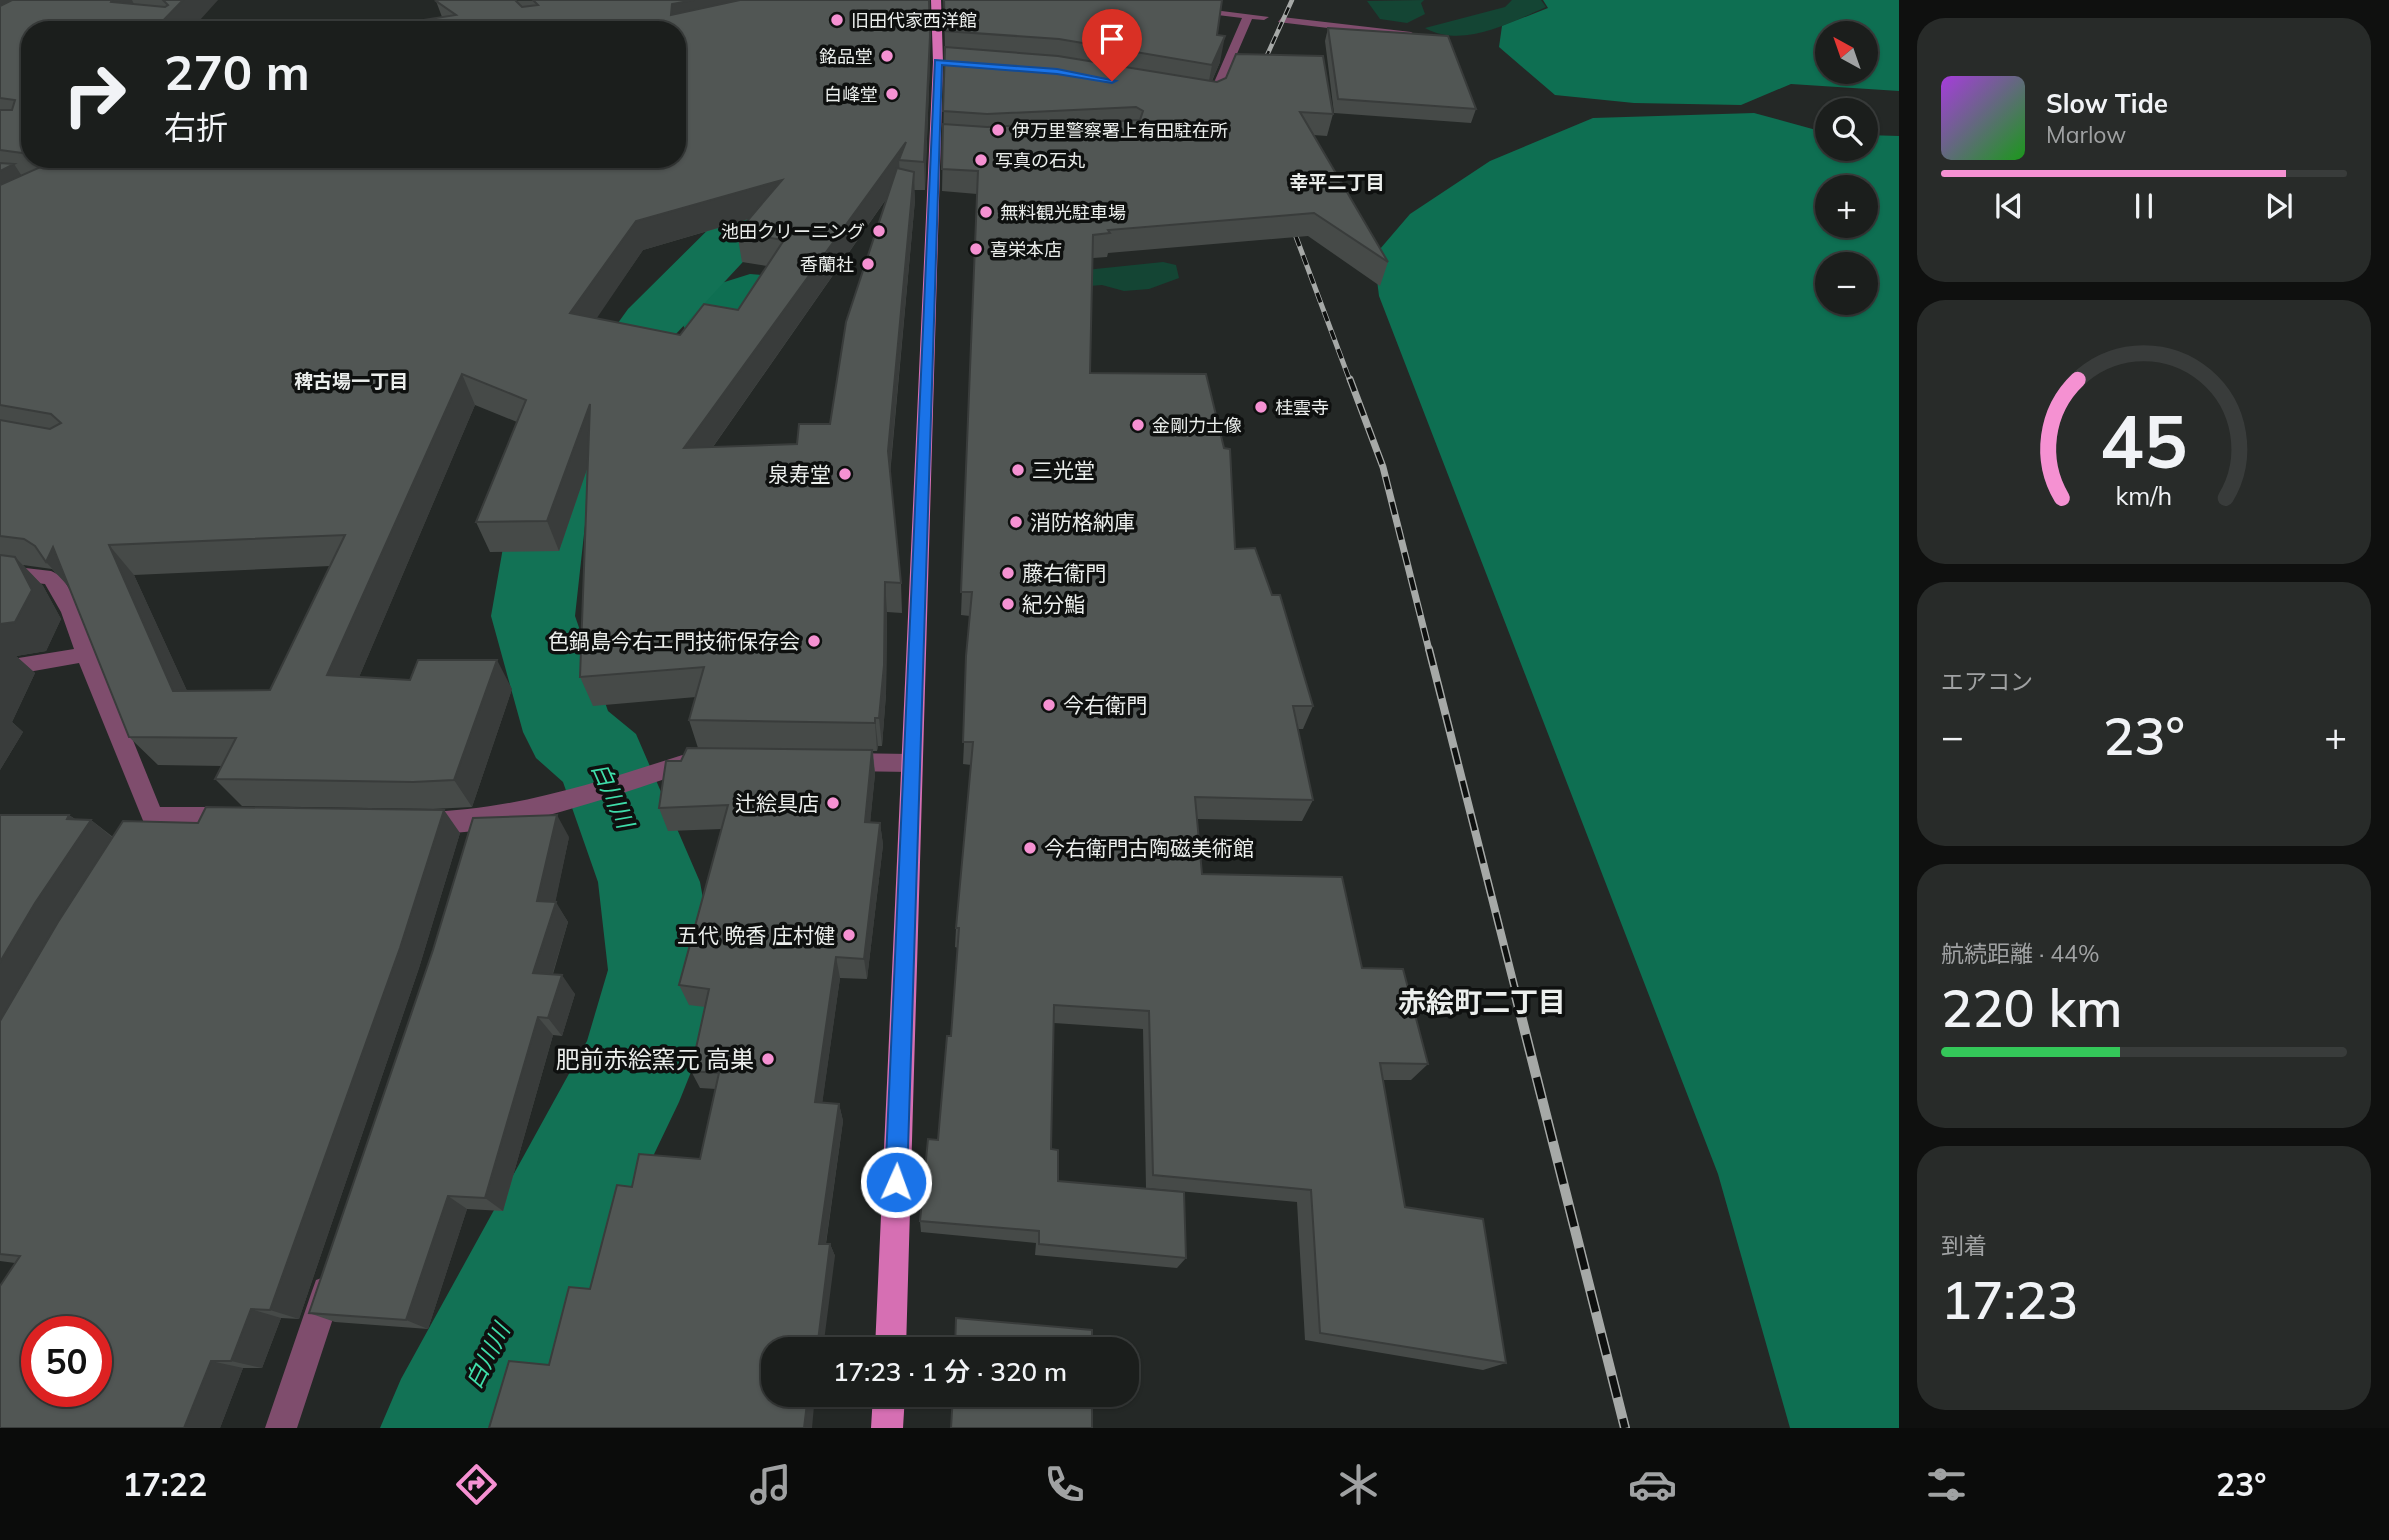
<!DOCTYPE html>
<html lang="ja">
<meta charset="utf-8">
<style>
body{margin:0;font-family:Mulish,"Noto Sans JP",sans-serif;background:#282b29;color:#f1f3f6;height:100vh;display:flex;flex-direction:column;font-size:26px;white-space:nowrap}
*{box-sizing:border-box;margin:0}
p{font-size:23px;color:#a0a2a3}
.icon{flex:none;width:38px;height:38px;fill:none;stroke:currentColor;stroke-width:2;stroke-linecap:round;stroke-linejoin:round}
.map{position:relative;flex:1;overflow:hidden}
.side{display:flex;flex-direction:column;gap:18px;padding:18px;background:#0f100f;width:490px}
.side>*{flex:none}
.guide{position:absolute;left:21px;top:21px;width:665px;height:147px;border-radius:28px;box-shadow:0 2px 5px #0004,0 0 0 2px #393c3b;background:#1b1e1c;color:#f1f3f6;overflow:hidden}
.needle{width:46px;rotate:320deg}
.controls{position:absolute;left:1815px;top:21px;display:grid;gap:14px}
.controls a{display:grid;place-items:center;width:63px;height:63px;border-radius:50%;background:#1b1e1c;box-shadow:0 2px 5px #0004,0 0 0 2px #393c3b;font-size:35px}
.speed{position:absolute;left:21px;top:1316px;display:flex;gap:14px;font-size:35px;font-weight:700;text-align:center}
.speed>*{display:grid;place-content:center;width:91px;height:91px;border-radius:50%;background:#1b1e1c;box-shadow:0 2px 5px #0004,0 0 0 2px #393c3b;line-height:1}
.speed .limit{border:10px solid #d22;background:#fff;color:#111}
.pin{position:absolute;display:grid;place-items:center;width:60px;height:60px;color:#fff;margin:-72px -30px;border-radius:50% 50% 50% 0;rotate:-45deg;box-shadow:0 0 7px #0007}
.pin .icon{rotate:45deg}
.me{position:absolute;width:77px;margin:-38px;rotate:2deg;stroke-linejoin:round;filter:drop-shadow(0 0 5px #0008)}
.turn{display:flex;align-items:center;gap:24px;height:147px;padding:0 28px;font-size:32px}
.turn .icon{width:91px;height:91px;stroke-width:2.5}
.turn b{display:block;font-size:49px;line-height:60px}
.big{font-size:52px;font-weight:600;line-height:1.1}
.side .card{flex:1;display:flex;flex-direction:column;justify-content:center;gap:10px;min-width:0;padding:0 24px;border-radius:28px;background:#282b29}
.side .dial{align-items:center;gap:0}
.dial svg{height:182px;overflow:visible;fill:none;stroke:#393c3b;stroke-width:7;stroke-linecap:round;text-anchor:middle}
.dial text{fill:#f1f3f6;stroke:none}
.song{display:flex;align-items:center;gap:21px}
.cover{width:84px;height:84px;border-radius:10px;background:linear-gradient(135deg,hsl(280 70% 55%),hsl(120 70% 35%))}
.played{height:7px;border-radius:4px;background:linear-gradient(90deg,#f591d2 85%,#393c3b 85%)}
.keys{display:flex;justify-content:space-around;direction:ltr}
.heat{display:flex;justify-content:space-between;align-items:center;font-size:38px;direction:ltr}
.charge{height:10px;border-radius:5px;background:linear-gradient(90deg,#34c759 44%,#393c3b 0)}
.trip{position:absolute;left:761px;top:1337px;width:378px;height:70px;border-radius:28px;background:#1b1e1c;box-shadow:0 2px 5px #0004,0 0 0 2px #393c3b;font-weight:600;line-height:70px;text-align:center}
.tabs{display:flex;height:112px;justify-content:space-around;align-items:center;background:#0b0c0b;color:#a0a2a3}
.tabs .icon{width:49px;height:49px}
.tabs .current{color:#f591d2}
.tabs b{font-size:32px;color:#f1f3f6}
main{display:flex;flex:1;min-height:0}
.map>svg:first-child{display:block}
.green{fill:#144534}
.forest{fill:#0e6f52;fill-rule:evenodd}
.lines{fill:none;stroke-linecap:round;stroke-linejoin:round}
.river{fill:#127255;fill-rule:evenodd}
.minor{fill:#7f4d6d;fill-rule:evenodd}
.major{fill:#d66fb3;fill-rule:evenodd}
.rail-far4-casing{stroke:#a6a9a7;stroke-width:4.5}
.rail-far3-casing{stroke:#a6a9a7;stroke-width:5}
.rail-far2-casing{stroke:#a6a9a7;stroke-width:7}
.rail-far1-casing{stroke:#a6a9a7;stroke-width:8}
.rail-casing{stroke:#a6a9a7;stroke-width:10}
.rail-far4{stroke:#0e100f;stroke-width:2.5;stroke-dasharray:8;stroke-linecap:butt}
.rail-far3{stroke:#0e100f;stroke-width:3.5;stroke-dasharray:10;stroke-linecap:butt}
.rail-far2{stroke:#0e100f;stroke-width:4.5;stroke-dasharray:13;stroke-linecap:butt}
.rail-far1{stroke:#0e100f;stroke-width:5;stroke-dasharray:17;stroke-linecap:butt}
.rail{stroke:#0e100f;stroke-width:7;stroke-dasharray:22;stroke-linecap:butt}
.wall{fill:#464a48;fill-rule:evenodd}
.shaded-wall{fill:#393c3b}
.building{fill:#515654;stroke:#393c3b;stroke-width:2;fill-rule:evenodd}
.route{fill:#1a73e8;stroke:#114b97;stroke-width:2}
.poi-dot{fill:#f591d2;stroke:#0e100f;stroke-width:2.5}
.labels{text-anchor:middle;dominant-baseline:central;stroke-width:7;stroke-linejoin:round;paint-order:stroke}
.far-poi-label{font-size:18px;fill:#ebeeec;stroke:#0e100f;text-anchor:start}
.far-neighbourhood-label{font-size:19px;font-weight:bold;fill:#ebeeec;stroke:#0e100f}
.poi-label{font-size:21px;fill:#ebeeec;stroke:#0e100f;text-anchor:start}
.water-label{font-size:23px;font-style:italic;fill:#3fdeaa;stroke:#0e100f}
.near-poi-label{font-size:24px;fill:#ebeeec;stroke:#0e100f;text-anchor:end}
.near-neighbourhood-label{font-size:28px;font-weight:bold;fill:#ebeeec;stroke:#0e100f}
</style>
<main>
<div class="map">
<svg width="1899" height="1428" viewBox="0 0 1899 1428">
<rect width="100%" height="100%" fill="#242826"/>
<path class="green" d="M1424 0 1421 3 1425 14 1407 23 1380 19 1367 1Z
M1512 0H1541L1546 7C1510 23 1463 49 1425 28L1505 7Z
M1163 262 1176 265 1179 278 1149 289 1124 291 1102 285 1076 287 1066 272Z"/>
<path class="forest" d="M1543 0H1899V91L1791 84 1741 105 1634 103 1555 95 1499 47 1502 26 1548 8ZM1827 33H1866V72H1827Z
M1754 113 1827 133V149H1866V135L1899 136V1428H1790L1718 1174 1379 296 1374 256 1410 214 1490 161 1593 118ZM1827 187H1866V226H1827ZM1827 264H1866V303H1827Z
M750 274 762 275 768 284 732 315 685 329 681 321 715 285Z"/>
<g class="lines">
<path class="river" d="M677 69 694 73 786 134 814 167 781 221 675 335 618 423 585 525 575 616 608 711 636 734 700 882 716 970 695 1062 679 1102 523 1428H380L401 1379 587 1041 608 970 598 882 563 782 536 758 523 732 491 616 507 525 546 423 557 408 628 309 740 198 759 168 750 156 677 105Z"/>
<path class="minor" d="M1190 7 1269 17 1264 20 1252 19 1217 100 1201 97 1209 94 1242 18 1193 12Z
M1282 17 1411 32 1416 35 1411 38 1278 22Z
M0 565 51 571C66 576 74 599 81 612L160 807H227L235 810 238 817 235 824 227 827 144 823 79 663 0 677V661L74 649 61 612 45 584 0 579Z
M692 752 700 755 703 761 700 767C640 787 472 849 416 829L413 822 416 815 424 812C518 810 603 780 692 752Z
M846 753 910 754 918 757 921 763 918 769 910 772 846 771 838 768 835 762 838 756Z
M327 1276 338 1280 342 1291 297 1428H265L312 1291 316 1280Z"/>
<path class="major" d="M931 0H941L943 62 906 1349H875L933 62Z
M873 1395H905L903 1428H871Z"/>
<defs>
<path id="rail-far4" d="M1259 73 1292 0"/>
<path id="rail-far3" d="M1289 218 1350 381"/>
<path id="rail-far2" d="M1350 379 1383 467 1429 650"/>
<path id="rail-far1" d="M1429 649 1516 993"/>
<path id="rail" d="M1515 992 1625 1428"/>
</defs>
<use href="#rail-far4" class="rail-far4-casing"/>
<use href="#rail-far3" class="rail-far3-casing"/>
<use href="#rail-far2" class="rail-far2-casing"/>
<use href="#rail-far1" class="rail-far1-casing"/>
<use href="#rail" class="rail-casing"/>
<use href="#rail-far4" class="rail-far4"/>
<use href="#rail-far3" class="rail-far3"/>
<use href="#rail-far2" class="rail-far2"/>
<use href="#rail-far1" class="rail-far1"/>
<use href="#rail" class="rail"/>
</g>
<path class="wall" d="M0 0H218L30 30V159H677L442 17 436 1 929 0 930 62 925 190H914L915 200 890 475 901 583 902 613 887 612 886 694 882 746H878L877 751H873L875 774 870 822 880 823 883 845 867 979 840 978 822 1103 839 1104 843 1121 826 1244H830L835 1256 549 1365 590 1289 632 1187 700 1159 716 1089 700 1088 691 1071 705 1007 689 1005 679 985 722 829 668 831 659 808 681 761 698 748 689 720 696 697 593 706 580 677 587 469 559 551 490 552 476 522 517 422 475 405 359 677 512 689 472 807 433 809 242 806 215 779 222 766 158 765 129 737 69 587 52 569 23 565 43 586 61 619 46 651 16 656 35 673 12 722 23 732 0 770ZM887 198 830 424 797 444 713 447ZM749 219 737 233 742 262 767 266 738 310 680 335 596 318 643 250ZM330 566 270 690 187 691 134 575Z
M944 0H1222L1217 35 1220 62 1212 81 1333 114 1327 136 1313 135 1388 262 1380 286 1308 236 1108 253 1107 257 1093 258 1090 373 1235 549 1313 706 1303 729H1298L1313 800 1302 821 1197 819 1202 874 1362 968 1428 1064 1411 1080H1383L1405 1207 1506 1363 1483 1370 1305 1340 1297 1202 1146 1188 1143 1029 1054 1023 1051 1149 1058 1181 1186 1258 1177 1268 1035 1255 1036 1243 921 1232 920 1221 938 1140 951 1036 958 948 955 947 956 928 971 765 963 764 970 616 961 615 977 194 942 191 945 51Z
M1328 28 1476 109 1471 123 1334 113 1325 41Z
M0 815H69L75 819 91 820 113 837 460 833 419 968 299 1319 281 1318 262 1368H243L220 1428H0L15 1263 0 1261Z
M569 837 555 902 568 922 553 974 575 994 562 1036 553 1035 503 1211 467 1209 428 1329 335 1322 309 1313Z"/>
<path class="shaded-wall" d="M0 0H27L0 29Z
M112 0H132L136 8 111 2Z
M183 0H218L191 30H154Z
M694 0H823L671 15 672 4Z
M930 36V62L925 190 924 162Z
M1225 36 1220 62 1207 91 1212 65Z
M906 142 899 160 900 179 691 478 684 448Z
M38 159H86L53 182Z
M14 164 33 193 0 209V171Z
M914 172 915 200 889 481 888 451Z
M782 180 785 208 643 250 580 343 570 313 636 221Z
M462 374 475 405 348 703 327 675Z
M590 404 599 434 559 551 547 521Z
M109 545 134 575 200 719 173 691Z
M53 547 74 592 46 562Z
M15 557 43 586 61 619 46 651 16 656 35 673 12 722 23 732 0 770V624Z
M885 582 887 612 886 694 882 746 879 718Z
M497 660 512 689 472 807 454 780Z
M875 718 878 746 877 751 875 723Z
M872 750 875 774 868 845 865 822Z
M444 810 460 833 419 968 299 1319 270 1310Z
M69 815 86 828 91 820 119 843 0 1041V962Z
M557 815 569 837 554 909 556 902 568 922 547 992 533 973 537 901Z
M880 823 883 845 867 979 864 959Z
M836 957 840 978 820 1119 815 1102Z
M562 975 575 994 562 1036 548 1018Z
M538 1017 553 1035 503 1211 485 1198Z
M839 1104 843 1121 824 1256 819 1244Z
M448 1196 467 1209 428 1329 406 1320Z
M830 1244 835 1256 823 1349H817Z
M251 1309 281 1318 262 1368 231 1361Z
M211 1361 243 1368 220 1428H184Z
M808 1395H815L812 1428H804Z"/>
<path class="building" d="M12 0H112L111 2 165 7 168 5 163 0H183L154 30H30V154L0 150V110H12L15 100 0 98V6Z
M439 0H515L522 7 538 5 533 0H694L672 4 671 15 740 0H929L930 36 924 162 899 160 906 142 684 448 797 444 799 424H830L846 322 897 168 914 172 888 451 901 583 885 582 884 665 879 718H875V723L689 720 704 667 580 677 590 404 547 521 476 522 526 400 462 374 327 675 410 680 418 660H497L454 780 413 782 215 779 236 738 129 737 53 547 46 562 35 546 24 539 0 536V420L50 429 61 423 51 414 0 405V185L43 166 52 159H677V30H359L456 15 436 1ZM782 180 737 233 784 240 738 310 704 304 680 335 570 313 636 221ZM345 535 270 690 173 691 109 545Z
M944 0H1222L1217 35 1225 36 1212 65 1059 39 945 31Z
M316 23 315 30H241Z
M1328 28 1448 36 1476 109 1338 99Z
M945 47 1058 56 1217 82 1226 78 1236 54 1323 56 1333 114 1300 112 1388 262 1314 213 1108 230 1110 233 1093 235 1090 373 1206 374 1224 448 1230 449 1235 549 1255 548 1272 595H1280L1313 706H1293L1313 800 1195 797 1202 874 1342 877 1362 968 1403 969 1428 1064 1380 1063 1405 1207 1483 1219 1506 1363 1320 1333 1311 1190 1153 1175 1149 1011 1054 1005 1051 1149 1058 1150V1181L1184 1192 1186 1258 1039 1244V1231L920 1221 928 1139 938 1140 947 1036H951L959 928H956L973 742H963L966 656 972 592H961L978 171 942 169 943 124 987 127 1140 120 1143 111 1136 107 987 114 943 111Z
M0 163 14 164 0 171Z
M0 555 15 557 32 590 15 622 0 624Z
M687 748 872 750 865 822 880 823 864 959 836 957 815 1102 839 1104 819 1244H830L817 1349H774V1395H808L804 1428H489L509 1361 549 1365 569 1287 590 1289 617 1185 632 1187 639 1154 700 1159 719 1073 691 1071 709 989 679 985 728 805 659 808 666 761H681Z
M206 807 444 810 400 948 270 1310 251 1309 231 1361H211L184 1428H0V1286L20 1256 0 1254V1021L58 922 123 821 198 823ZM37 1332H96V1391H37Z
M0 815H69L67 819 91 820 35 903 0 962Z
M557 815 537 901 556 902 533 973 562 975 548 1018 538 1017 485 1198 448 1196 406 1320 309 1313 433 950 473 818Z
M956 1318 1092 1330V1349H955Z
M953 1395H1092V1428H951Z"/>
<path class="route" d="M935 60 1057 69 1116 81 1112 83 1057 74 942 65 907 1182 904 1190 896 1193 888 1190 885 1182Z"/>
<g class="poi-dot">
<circle cx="837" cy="20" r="7"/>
<circle cx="887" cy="56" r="7"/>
<circle cx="892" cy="94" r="7"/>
<circle cx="998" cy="130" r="7"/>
<circle cx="981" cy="160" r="7"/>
<circle cx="986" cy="212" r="7"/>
<circle cx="879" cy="231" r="7"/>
<circle cx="976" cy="249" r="7"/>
<circle cx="868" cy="264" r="7"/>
<circle cx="1261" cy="407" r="7"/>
<circle cx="1138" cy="425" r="7"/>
<circle cx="1018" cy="470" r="7"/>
<circle cx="845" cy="474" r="7"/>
<circle cx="1016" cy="522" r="7"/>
<circle cx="1008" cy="573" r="7"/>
<circle cx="1008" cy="604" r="7"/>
<circle cx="814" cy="641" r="7"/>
<circle cx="1049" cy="705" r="7"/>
<circle cx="833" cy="803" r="7"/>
<circle cx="1030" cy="848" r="7"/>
<circle cx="849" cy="935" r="7"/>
<circle cx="768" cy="1059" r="7"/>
</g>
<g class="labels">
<g class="far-poi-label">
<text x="851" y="20">旧田代家西洋館</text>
<text x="873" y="56" text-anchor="end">銘品堂</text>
<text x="878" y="94" text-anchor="end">白峰堂</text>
<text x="1012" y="130">伊万里警察署上有田駐在所</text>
<text x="995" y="160">写真の石丸</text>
<text x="1000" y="212">無料観光駐車場</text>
<text x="865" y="231" text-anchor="end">池田クリーニング</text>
<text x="990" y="249">喜栄本店</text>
<text x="854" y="264" text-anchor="end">香蘭社</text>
<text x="1275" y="407">桂雲寺</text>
<text x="1152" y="425">金剛力士像</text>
</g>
<g class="far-neighbourhood-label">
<text x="1337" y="182">幸平二丁目</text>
<text x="351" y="381">稗古場一丁目</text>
</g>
<g class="poi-label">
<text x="1032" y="470">三光堂</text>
<text x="831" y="474" text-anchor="end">泉寿堂</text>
<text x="1030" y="522">消防格納庫</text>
<text x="1022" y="573">藤右衞門</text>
<text x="1022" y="604">紀分鮨</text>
<text x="800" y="641" text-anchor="end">色鍋島今右エ門技術保存会</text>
<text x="1063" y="705">今右衛門</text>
<text x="819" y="803" text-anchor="end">辻絵具店</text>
<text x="1044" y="848">今右衛門古陶磁美術館</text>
<text x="835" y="935" text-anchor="end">五代 晩香 庄村健</text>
</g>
<g class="water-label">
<text transform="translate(613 795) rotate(66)">白川川</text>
<text transform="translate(487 1356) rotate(-63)">白川川</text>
</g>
<g class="near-poi-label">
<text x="754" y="1059">肥前赤絵窯元 高巣</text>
</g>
<g class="near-neighbourhood-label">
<text x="1482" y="1001">赤絵町二丁目</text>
</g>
</g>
</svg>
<div class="controls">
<a><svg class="needle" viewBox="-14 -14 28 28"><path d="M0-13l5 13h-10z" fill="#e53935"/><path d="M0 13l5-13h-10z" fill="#a0a2a3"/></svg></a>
<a><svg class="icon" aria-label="search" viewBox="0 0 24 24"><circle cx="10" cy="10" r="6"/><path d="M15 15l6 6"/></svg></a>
<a>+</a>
<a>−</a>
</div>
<div class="speed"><div class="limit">50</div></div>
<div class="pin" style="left:1112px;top:81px;background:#d93025"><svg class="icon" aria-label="arrive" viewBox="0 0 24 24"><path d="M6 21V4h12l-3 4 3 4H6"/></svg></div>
<svg class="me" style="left:896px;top:1182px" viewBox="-20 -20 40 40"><circle r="17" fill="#1a73e8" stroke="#fff" stroke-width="3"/><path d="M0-11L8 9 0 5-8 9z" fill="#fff"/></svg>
<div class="trip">17:23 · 1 分 · 320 m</div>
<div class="guide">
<div class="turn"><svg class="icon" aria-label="right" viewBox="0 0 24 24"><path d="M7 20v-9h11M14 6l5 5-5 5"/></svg><div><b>270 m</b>右折</div></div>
</div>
</div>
<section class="side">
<div class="card">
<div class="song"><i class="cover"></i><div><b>Slow Tide</b><p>Marlow</p></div></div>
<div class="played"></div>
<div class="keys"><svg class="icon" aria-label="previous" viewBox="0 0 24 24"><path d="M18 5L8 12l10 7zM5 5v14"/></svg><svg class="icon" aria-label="pause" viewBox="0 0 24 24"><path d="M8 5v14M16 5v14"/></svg><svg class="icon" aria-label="next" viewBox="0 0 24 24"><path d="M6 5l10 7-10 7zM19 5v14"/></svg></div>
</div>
<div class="card dial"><svg viewBox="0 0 100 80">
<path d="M14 69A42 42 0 1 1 86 69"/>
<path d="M14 69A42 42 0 0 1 21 17" stroke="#f591d2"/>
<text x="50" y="56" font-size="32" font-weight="700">45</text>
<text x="50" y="72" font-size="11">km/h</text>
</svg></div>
<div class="card"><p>エアコン</p>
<div class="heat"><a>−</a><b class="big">23°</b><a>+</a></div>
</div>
<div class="card"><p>航続距離 · 44%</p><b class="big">220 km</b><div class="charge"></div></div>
<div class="card"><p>到着</p><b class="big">17:23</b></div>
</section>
</main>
<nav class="tabs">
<b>17:22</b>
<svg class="icon current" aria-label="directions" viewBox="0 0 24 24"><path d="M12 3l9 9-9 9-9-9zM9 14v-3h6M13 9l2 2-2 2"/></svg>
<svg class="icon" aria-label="music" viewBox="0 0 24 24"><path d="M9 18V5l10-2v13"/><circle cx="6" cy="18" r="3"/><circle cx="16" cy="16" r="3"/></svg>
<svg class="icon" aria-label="phone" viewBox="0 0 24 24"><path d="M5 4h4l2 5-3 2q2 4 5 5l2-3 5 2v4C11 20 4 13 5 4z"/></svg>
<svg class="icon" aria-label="climate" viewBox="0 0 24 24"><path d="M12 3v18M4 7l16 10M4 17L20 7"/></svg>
<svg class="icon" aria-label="car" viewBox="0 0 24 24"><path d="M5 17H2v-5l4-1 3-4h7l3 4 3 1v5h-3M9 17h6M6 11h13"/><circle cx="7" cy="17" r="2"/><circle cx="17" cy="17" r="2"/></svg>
<svg class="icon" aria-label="filters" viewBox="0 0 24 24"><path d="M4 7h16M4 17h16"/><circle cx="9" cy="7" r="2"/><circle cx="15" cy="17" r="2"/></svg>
<b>23°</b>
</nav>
